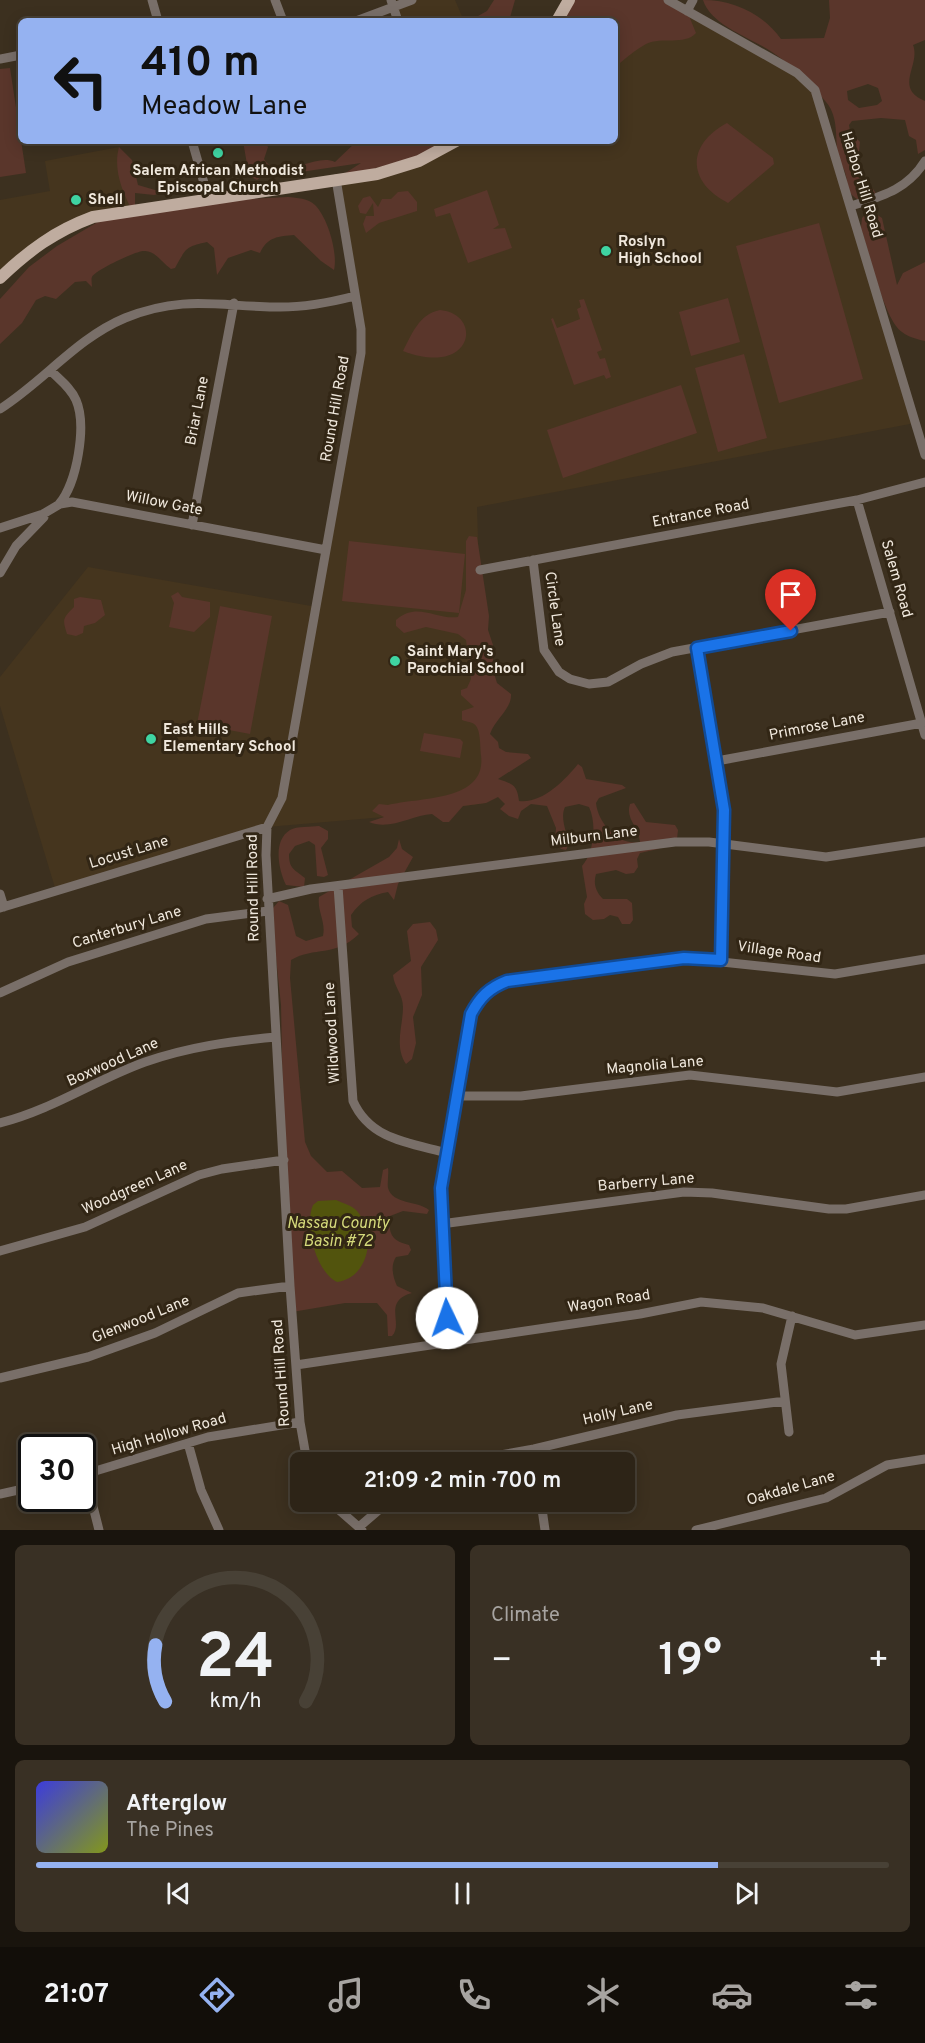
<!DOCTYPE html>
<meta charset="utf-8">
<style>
body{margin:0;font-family:Overpass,sans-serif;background:#393024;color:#f1f3f6;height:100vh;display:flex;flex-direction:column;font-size:22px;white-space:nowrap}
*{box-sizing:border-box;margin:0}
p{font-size:20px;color:#a7a4a1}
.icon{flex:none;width:33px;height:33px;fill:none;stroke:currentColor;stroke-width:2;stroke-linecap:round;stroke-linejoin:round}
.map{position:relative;height:1530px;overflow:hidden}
.side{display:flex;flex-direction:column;gap:15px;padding:15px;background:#19140d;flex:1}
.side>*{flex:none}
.top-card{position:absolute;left:18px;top:18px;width:600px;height:126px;border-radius:9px;box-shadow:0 3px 15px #0003,0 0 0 2px #484136;background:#95b2f1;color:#111;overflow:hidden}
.speed{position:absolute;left:18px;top:1434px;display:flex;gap:12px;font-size:30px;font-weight:700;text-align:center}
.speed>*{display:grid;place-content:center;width:78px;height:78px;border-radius:50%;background:#2d2417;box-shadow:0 3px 15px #0003,0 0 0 2px #484136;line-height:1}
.speed .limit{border:3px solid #111;border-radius:9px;background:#fff;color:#111}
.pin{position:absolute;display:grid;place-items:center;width:51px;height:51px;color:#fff;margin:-62px -26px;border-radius:50% 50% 50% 0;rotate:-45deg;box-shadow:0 0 6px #0007}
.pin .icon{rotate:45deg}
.me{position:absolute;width:66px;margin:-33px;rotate:357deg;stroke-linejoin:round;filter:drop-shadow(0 0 4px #0008)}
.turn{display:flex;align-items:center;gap:21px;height:126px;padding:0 24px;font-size:27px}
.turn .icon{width:78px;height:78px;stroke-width:2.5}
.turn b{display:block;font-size:42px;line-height:51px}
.big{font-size:45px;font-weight:600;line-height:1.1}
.side .widget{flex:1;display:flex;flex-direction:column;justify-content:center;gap:9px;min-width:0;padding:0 21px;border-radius:9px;background:#393024}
.side .dial{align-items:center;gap:0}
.dial svg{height:156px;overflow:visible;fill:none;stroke:#484136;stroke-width:7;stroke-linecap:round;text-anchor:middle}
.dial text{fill:#f1f3f6;stroke:none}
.song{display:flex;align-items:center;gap:18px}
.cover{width:72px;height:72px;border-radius:9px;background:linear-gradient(135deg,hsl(240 70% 55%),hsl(70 70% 35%))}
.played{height:6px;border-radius:3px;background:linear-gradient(90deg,#95b2f1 80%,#484136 80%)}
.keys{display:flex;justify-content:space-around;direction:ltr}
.heat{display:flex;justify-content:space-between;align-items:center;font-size:33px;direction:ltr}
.side .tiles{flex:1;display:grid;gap:15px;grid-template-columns:1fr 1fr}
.widget:last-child{grid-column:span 2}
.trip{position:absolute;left:290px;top:1452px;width:345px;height:60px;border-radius:9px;background:#2d2417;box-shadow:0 3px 15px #0003,0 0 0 2px #484136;font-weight:600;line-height:60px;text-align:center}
.menu{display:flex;height:96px;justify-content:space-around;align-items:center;background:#120e09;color:#a7a4a1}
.menu .icon{width:42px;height:42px}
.menu .active{color:#95b2f1}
.menu b{font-size:27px;color:#f1f3f6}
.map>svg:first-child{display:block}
.built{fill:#45351e}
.green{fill:#5a362b;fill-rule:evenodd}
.water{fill:#52540d}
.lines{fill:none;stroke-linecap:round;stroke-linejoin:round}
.minor{stroke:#796f69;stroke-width:9}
.major{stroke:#bfac9f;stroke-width:12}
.route-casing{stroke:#114b97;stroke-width:15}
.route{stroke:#1a73e8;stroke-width:10}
.poi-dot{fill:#3fd4a2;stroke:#322615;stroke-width:2}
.labels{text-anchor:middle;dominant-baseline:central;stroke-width:6;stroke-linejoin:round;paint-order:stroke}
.poi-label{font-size:15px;font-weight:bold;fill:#f0e8dd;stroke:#322615;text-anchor:start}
.street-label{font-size:15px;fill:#f0e8dd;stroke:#322615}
.water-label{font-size:16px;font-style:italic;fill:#d5da7b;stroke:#322615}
</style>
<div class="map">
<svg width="925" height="1530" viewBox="0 0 925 1530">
<rect width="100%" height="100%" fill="#3c301f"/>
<path class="built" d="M412 0H455L464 21H398L393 7Z
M668 0 812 86 915 423 477 507 486 803 384 817 267 827 56 891 0 706V677L88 567 317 607 361 353 336 179 444 149 442 141H615V21Z
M119 147 133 210 69 225 0 278V200L50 191 45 161Z"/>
<path class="green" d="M494 0H515L509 21H469L487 11Z
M569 0H670L687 11 696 33C684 46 662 36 646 44 635 50 625 59 615 67V21H557Z
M703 0C734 0 763 14 781 39L824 38 830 18 829 0H925V40L913 45C921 65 893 88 925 101V150L918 154 916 140 909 136 905 120 881 118 852 121 849 125 850 131 860 142 858 161 863 183 871 186 877 195 862 201C846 195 849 187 845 172 844 168 840 164 839 160 834 141 840 118 826 102 811 84 792 65 772 52 752 38 711 26 703 0ZM868 84 878 88 882 101 877 105 859 108 848 100 847 91Z
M10 68 26 173 0 177V69Z
M727 123 773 158 774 164 728 203C687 182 686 145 727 123Z
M243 141H264L268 147 264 159C280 185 313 152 335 162L357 141H442L445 149 336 179 361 163 274 176 265 174 257 180 249 176Z
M119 147 132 160 138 185 155 190 178 189 154 195 135 193V205L288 197C297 198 308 198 315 205 328 218 338 253 334 270L321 261 294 235C279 236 267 237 260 253L251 250 228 258 217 275 214 248 207 242C184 247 186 249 175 268L171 269C162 263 155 250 144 251 135 251 94 271 92 277 91 278 92 286 92 287L86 281 75 282 56 299 45 296 36 300 22 323 0 344V299L29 267 57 246 96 223 132 210C122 191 113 169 119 147Z
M487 190 499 225 493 229 505 228 512 248 468 263 450 213 436 217 434 209Z
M408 191 417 202V211L379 223 366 233 363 224 366 216H374L373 203 366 214 360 213 358 206 363 198 370 196 378 207 382 199H391L398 192Z
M870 210 882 218 897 285 903 273 925 262V341C915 339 902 335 896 326 881 305 869 253 861 228L862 218Z
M819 223 863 379 779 403 736 246Z
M728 298 740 342 691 356 679 312Z
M584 299 602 350 597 352 600 359 605 358 611 377 606 379 604 375 574 385 551 319 553 318 557 328 580 319 577 309 581 307 579 300Z
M440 310C484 314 473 378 403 351 412 334 419 314 440 310Z
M744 354 767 438 718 452 695 368Z
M681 385 697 433 563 478 547 430Z
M469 536 477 537 489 616 488 630 493 645V670L497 683 511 694C512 709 495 719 490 734L498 742 499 748 506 752 528 754 531 758 498 779C513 784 517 785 519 801 542 804 565 780 578 764L582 767 586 779 622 785 626 788 599 798 596 803C598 823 618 846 640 842 639 827 625 819 630 804L634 803 646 822 675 825 678 830 677 839 658 849 640 853 637 859 638 867 634 873 626 874 616 870 596 874C593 884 596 892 603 899H627L632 903 633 920 630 924H622L618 917 610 915 604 919 593 920 585 914 584 904 587 897 582 866C594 853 597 824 589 807L579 804 565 807C558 822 573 840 566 850L561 849 555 842 556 828 547 806 531 804 521 811 518 819 509 816 500 809 505 804 498 797 486 803 463 806 449 822H443L432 814C412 815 390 831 369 822L384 817 372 811 379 804 388 805C420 797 487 802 481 755 480 747 481 728 474 724 470 721 465 722 462 720V711L474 707 461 695V690L467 688 471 679 466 640 458 634 426 627 404 633 396 626V620C417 601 436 620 458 617L466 590V541Z
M349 541 465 554 459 613 342 601Z
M178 592 182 597 210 602V617L194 632 169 627 174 603 171 596Z
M80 597 101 600 105 615 95 623 84 626 83 633 76 636 67 634C62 619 63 618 74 607V599Z
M220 606 272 616 250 734 197 724Z
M424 733 460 739 463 742 460 758 420 751Z
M319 826 328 831V839L321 848 328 875 324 877 317 876 315 845 309 841 295 846 289 854C289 869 294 869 305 878L304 887 286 885C279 871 272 841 290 830 297 826 311 827 319 826Z
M399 839 402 849 413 857 398 884 394 900 388 892C371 895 361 901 351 915L352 927 359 934C334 958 315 946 291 960L290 978 305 1142 311 1156 327 1172 342 1171 362 1188 380 1187 383 1170 388 1168C389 1175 387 1181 388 1188 393 1205 417 1200 429 1210L427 1214 403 1211 390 1216C388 1234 392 1241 409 1245L411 1250 408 1255 396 1257C390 1266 393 1277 397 1286L412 1293C382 1301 404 1324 392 1336H388L387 1315 377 1303H345L292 1312 284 1160 281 1005 272 920 273 908 279 901 288 905 296 936 306 941 323 936C326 921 317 911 319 897L389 857 397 848Z
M430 922 436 930 438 940 421 967 422 995 413 1017 416 1043 412 1059 406 1064C394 1046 403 1026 403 1007 403 994 394 987 393 975L411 961 407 931 413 924Z"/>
<path class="water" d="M336 1200C342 1203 352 1205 357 1211 377 1234 369 1278 337 1282 316 1272 304 1226 313 1205L318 1201Z"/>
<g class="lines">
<path class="minor" d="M152 0 158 21
M275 0 283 21
M391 0 398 21
M668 0 797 73 815 90 925 455
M687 11 693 0
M356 21 412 0
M0 59 21 55
M192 141 208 197
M851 206C882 196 907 190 925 161
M51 371C60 380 71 388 76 400 87 425 77 484 59 504
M0 409C44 381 77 338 125 318 182 295 217 306 274 307 301 308 328 303 355 296
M857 500 925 735
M192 525 234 303
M0 528 43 514 60 504 72 502 326 550
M533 560 544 650 559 672 570 679 589 684 608 682 641 664 672 652 890 612
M480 570 857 500 925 482
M0 573 16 546 44 517
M697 648 724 810 721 960
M717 761 922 723
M338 886 353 1101C370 1140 410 1143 447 1153
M0 894 4 907
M267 899 311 889 675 842H709L826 857 925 842
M0 908 267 827
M0 993 68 962 206 919 268 911
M458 1096H521L690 1075 837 1092 925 1077
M0 1123C54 1109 95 1080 145 1062 188 1047 231 1041 276 1037
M441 1224 684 1192 712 1193 829 1209H846L925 1195
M0 1251 85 1227 199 1175 222 1169 284 1160
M448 1341 441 1188 471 1014C480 997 489 987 507 981L684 958 835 974 925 959
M296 1365 640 1314 701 1302 763 1308 855 1335 925 1325
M0 1378 88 1357 155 1333 238 1293 290 1286
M789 1432 781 1364 792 1316
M188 1443 201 1490 219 1530
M534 1449 536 1462
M307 1462 300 1422 290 1286 266 855 267 827 282 798 361 353V329L336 179
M460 1462 534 1449 677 1415 785 1401
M82 1475 208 1437 300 1422
M85 1475 99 1530
M0 1494 32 1487
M330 1502 362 1530
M541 1502 545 1530
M359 1527 388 1502
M696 1530 826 1498 887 1465 925 1459"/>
<path class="major" d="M557 21 569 0
M0 278C28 251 55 231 93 217L377 174 419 161 456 141"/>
</g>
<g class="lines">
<defs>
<path id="route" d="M447 1318 441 1188 471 1014C480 997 489 988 507 981L684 958 721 960 724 810 697 648 791 631"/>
</defs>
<use href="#route" class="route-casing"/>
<use href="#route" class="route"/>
</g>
<g class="poi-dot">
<circle cx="218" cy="153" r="6"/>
<circle cx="76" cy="200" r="6"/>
<circle cx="606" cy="251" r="6"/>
<circle cx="395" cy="661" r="6"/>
<circle cx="151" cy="739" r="6"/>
</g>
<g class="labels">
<g class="poi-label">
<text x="218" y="171" text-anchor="middle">Salem African Methodist<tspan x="218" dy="17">Episcopal Church</tspan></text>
<text x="88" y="200">Shell</text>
<text x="618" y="242">Roslyn<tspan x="618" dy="17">High School</tspan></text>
<text x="407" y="652">Saint Mary's<tspan x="407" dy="17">Parochial School</tspan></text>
<text x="163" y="730">East Hills<tspan x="163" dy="17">Elementary School</tspan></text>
</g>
<g class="street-label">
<text transform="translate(861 185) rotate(73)">Harbor Hill Road</text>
<text transform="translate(336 409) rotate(-80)">Round Hill Road</text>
<text transform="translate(198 411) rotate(-79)">Briar Lane</text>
<text transform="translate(164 504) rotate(11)">Willow Gate</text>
<text transform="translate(701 514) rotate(-11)">Entrance Road</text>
<text transform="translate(896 579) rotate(74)">Salem Road</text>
<text transform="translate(554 609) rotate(82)">Circle Lane</text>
<text transform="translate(817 727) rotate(-11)">Primrose Lane</text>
<text transform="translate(594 837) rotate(-7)">Milburn Lane</text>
<text transform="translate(129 853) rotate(-17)">Locust Lane</text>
<text transform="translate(254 888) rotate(-91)">Round Hill Road</text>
<text transform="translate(127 928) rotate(-17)">Canterbury Lane</text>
<text transform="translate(779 953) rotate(8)">Village Road</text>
<text transform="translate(333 1033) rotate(-93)">Wildwood Lane</text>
<text transform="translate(113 1063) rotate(-24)">Boxwood Lane</text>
<text transform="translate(655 1066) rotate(-5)">Magnolia Lane</text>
<text transform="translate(646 1183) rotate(-5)">Barberry Lane</text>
<text transform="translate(135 1188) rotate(-24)">Woodgreen Lane</text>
<text transform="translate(609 1302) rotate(-9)">Wagon Road</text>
<text transform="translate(141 1320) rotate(-22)">Glenwood Lane</text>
<text transform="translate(282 1373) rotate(-94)">Round Hill Road</text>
<text transform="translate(618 1413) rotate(-13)">Holly Lane</text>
<text transform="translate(169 1435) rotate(-16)">High Hollow Road</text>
<text transform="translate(791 1489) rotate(-16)">Oakdale Lane</text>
</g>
<g class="water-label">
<text x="338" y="1224">Nassau County<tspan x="338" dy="18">Basin #72</tspan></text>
</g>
</g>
</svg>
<div class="speed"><div class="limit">30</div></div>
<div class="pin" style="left:791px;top:631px;background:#d93025"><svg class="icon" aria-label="arrive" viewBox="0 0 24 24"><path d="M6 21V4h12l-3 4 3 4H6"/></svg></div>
<svg class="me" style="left:447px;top:1318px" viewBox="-20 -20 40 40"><circle r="19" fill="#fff"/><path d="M0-13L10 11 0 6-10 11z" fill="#1a73e8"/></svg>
<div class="trip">21:09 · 2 min · 700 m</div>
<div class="top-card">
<div class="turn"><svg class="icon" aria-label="left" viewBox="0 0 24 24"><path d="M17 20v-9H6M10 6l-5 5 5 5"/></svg><div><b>410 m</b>Meadow Lane</div></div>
</div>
</div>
<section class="side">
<div class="tiles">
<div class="widget dial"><svg viewBox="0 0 100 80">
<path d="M14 69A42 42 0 1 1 86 69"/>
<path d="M14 69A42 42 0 0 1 9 40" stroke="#95b2f1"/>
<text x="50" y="56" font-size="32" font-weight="700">24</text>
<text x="50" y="72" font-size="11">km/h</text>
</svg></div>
<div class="widget"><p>Climate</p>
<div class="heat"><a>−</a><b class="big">19°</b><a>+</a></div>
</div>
<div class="widget">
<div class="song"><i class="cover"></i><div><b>Afterglow</b><p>The Pines</p></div></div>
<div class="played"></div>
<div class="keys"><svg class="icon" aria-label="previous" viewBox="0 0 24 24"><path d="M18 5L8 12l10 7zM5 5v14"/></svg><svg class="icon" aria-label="pause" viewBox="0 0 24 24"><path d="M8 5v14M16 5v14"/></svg><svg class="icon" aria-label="next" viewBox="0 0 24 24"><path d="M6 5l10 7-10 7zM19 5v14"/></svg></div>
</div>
</div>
</section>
<nav class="menu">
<b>21:07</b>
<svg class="icon active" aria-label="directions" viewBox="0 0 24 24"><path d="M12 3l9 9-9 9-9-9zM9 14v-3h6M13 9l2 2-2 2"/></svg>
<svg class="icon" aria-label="music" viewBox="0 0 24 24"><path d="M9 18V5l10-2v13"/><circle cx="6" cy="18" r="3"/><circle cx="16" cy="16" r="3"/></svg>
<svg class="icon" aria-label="phone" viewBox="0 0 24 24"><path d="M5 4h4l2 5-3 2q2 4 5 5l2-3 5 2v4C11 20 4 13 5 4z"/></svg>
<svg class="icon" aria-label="climate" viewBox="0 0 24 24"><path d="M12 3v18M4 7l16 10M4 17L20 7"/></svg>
<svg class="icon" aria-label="car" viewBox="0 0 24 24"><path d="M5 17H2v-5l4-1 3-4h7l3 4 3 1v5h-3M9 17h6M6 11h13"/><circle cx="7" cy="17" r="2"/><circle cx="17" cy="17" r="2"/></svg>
<svg class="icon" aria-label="filters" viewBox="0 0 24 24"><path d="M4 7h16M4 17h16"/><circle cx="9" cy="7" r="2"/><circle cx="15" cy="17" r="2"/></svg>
</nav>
